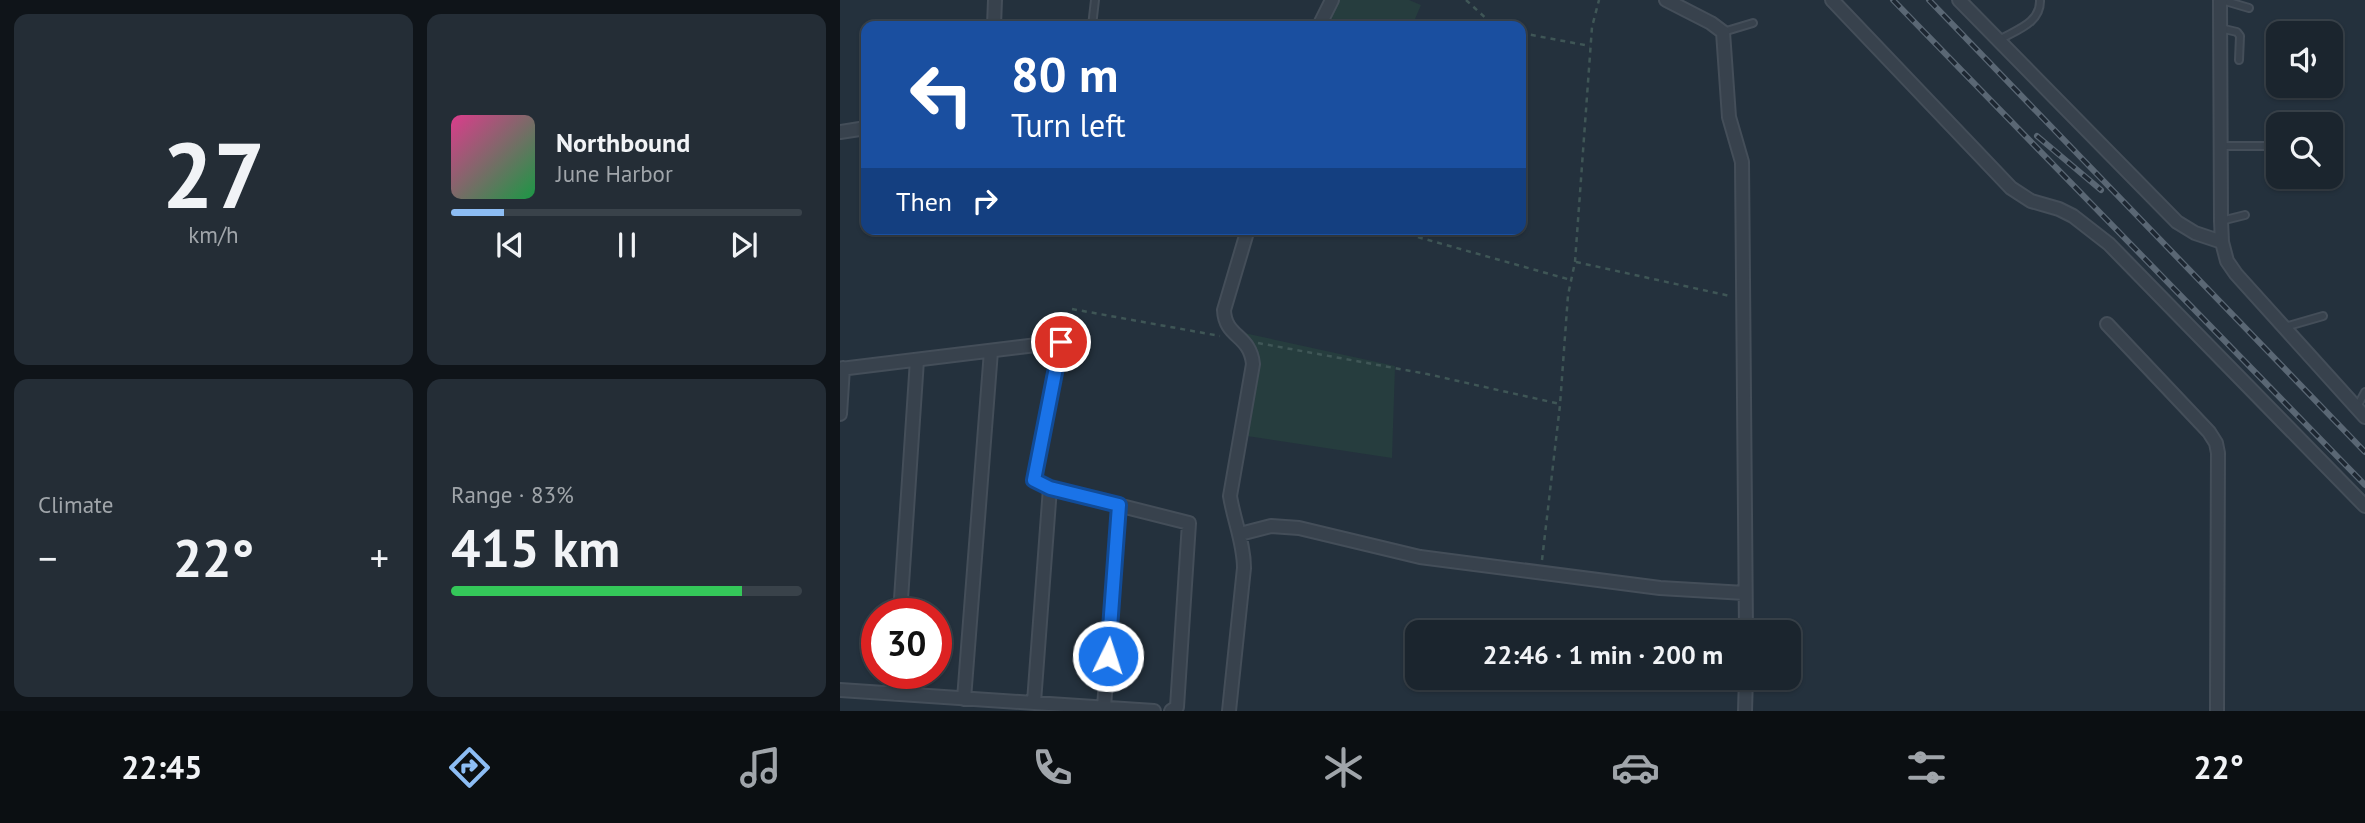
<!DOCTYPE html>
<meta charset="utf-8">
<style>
body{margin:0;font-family:"PT Sans",sans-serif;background:#242d36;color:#f1f3f6;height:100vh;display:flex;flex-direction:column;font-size:26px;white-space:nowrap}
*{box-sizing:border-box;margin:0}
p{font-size:23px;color:#a0a5aa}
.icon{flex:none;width:38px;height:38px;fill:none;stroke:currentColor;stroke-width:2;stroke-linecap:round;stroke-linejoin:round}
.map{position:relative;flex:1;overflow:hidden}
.details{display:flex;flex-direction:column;gap:14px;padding:14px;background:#0f1419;width:840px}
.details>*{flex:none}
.top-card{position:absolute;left:21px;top:21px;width:665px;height:214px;border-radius:14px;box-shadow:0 2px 5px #0004,0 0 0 2px #39424a;background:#1a4fa0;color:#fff;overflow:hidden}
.tools{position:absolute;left:1426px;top:21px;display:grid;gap:14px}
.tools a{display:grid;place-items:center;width:77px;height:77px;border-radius:14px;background:#1b252e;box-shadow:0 2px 5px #0004,0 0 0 2px #39424a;font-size:35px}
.speed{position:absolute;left:21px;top:598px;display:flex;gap:14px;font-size:35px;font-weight:700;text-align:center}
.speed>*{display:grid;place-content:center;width:91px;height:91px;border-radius:50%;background:#1b252e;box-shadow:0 2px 5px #0004,0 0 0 2px #39424a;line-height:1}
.speed .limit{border:10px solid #d22;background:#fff;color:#111}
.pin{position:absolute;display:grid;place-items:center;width:60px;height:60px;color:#fff;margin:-30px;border:4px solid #fff;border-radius:50%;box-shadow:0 2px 7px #0007}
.me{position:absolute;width:77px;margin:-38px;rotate:4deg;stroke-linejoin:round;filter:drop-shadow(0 0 5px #0008)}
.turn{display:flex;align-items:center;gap:24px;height:147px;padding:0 35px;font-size:32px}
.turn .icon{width:91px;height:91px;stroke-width:2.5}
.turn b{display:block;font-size:49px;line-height:60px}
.then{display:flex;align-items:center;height:66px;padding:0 35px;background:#0003;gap:14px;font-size:26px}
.big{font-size:52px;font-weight:800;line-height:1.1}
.details .widget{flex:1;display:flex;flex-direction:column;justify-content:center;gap:10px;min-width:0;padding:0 24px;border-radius:14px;background:#242d36}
.details .dial{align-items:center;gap:0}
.dial b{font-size:91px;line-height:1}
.song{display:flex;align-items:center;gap:21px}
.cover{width:84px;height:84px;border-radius:10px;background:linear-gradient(135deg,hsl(330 70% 55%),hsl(140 70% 35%))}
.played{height:7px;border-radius:4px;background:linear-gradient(90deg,#8dbdf4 15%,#39424a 15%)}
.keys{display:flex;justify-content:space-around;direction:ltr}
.heat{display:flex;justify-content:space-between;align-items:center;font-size:38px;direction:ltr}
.charge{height:10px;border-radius:5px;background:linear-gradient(90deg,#34c759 83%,#39424a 0)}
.details .tiles{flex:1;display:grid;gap:14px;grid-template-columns:repeat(2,1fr)}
.trip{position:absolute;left:565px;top:620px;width:396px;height:70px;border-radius:14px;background:#1b252e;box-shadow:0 2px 5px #0004,0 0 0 2px #39424a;font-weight:800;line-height:70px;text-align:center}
.dock{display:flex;height:112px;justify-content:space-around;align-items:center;background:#0b0f12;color:#a0a5aa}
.dock .icon{width:49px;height:49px}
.dock .active{color:#8dbdf4}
.dock b{font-size:32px;color:#f1f3f6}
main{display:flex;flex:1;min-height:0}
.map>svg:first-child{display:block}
.green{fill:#263d3e}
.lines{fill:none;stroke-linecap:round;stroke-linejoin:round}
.lane-casing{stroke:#444e59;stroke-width:10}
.street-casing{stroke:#444e59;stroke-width:16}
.path{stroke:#3f5656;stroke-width:2.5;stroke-dasharray:5 5;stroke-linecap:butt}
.lane{stroke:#38424d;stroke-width:6}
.street{stroke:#38424d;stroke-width:12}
.rail-casing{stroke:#5a6774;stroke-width:6}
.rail{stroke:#1d2732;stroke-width:3.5;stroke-dasharray:10;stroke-linecap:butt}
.route-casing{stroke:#114b97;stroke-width:18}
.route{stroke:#1a73e8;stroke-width:12}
</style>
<main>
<section class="details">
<div class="tiles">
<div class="widget dial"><b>27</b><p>km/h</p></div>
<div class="widget">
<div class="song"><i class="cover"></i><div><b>Northbound</b><p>June Harbor</p></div></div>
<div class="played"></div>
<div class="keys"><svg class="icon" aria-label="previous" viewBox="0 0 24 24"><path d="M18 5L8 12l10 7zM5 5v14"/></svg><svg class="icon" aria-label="pause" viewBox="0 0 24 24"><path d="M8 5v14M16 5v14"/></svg><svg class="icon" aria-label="next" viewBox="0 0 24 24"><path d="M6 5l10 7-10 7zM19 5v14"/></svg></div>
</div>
<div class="widget"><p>Climate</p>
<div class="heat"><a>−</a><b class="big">22°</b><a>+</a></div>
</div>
<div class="widget"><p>Range · 83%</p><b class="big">415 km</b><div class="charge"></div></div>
</div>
</section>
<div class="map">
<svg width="1525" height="711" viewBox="0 0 1525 711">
<rect width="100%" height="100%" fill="#24313d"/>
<path class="green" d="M499 0H569L581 5 572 26H511L490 18Z
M404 333 555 366 552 458 407 436 420 363Z"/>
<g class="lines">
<defs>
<path id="lane" d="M1382 0 1409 8
M252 26 255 0
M1380 28 1397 32 1400 36 1399 60
M883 32 913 23
M1159 40C1176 30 1201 23 1200 0
M1381 146H1438
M1381 221 1405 215
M1445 327 1483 316
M1517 407 1525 392"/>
<path id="street" d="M826 0 871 23 883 32 889 117 902 162 906 632
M992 0 1171 188 1191 201 1219 209 1233 216 1269 244 1525 506
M1119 0 1337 222 1355 233 1382 242
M1380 0 1381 221 1382 242 1387 261 1396 274 1525 417
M154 26 155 0
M479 26 492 0
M0 132 26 128
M1267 324 1369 432 1376 443 1378 453 1377 711
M0 369 221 342 194 480 210 488 349 523 337 707 331 711
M0 414 3 368
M400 534 431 526 459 528 580 557 820 588 905 593
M60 614 77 360
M0 690 314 711
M55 694 57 674
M124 699 151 351
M194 702 210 488
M264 707 279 505
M389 711 404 568C404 543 394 521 390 496L413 364C410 334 385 338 384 310L408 229
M905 711 906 677"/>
</defs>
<use href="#lane" class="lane-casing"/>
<use href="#street" class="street-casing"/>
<path class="path" d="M626 0 651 23 658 26
M681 33 750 46
M549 229 731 280
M736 262 890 296
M232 309 380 336
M418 343 587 374 720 404
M702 560 720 405 728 295 735 262 752 27 759 0"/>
<use href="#lane" class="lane"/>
<use href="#street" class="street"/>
<defs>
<path id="rail" d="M1053 0 1525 485
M1089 0 1525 452
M1197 136 1261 190"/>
</defs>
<use href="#rail" class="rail-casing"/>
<use href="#rail" class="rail"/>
</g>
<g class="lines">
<defs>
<path id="route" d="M221 342 194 480 210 488 279 505 268 656"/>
</defs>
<use href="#route" class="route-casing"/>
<use href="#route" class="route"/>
</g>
</svg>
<div class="tools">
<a><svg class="icon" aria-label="sound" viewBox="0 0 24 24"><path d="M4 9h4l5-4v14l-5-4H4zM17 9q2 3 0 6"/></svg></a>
<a><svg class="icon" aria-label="search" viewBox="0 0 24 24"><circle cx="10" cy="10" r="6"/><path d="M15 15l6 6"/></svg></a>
</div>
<div class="speed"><div class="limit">30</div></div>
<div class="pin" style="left:221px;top:342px;background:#d93025"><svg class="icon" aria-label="arrive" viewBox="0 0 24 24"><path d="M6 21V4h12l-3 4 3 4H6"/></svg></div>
<svg class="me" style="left:268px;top:656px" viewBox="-20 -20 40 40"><circle r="17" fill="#1a73e8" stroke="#fff" stroke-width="3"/><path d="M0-11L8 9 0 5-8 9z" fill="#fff"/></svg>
<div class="trip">22:46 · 1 min · 200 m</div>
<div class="top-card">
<div class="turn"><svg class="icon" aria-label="left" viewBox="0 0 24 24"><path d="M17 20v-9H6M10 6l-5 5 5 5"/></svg><div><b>80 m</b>Turn left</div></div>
<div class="then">Then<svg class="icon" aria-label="right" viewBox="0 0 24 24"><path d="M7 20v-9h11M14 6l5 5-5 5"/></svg></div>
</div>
</div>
</main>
<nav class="dock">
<b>22:45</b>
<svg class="icon active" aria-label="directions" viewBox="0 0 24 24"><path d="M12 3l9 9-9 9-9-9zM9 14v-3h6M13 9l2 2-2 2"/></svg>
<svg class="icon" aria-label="music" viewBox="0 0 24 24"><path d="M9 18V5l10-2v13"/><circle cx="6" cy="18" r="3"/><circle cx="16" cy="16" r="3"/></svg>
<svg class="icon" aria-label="phone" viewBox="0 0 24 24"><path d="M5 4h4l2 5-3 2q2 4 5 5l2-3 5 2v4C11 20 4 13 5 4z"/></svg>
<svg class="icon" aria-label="climate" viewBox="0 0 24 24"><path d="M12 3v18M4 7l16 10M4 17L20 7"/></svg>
<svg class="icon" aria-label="car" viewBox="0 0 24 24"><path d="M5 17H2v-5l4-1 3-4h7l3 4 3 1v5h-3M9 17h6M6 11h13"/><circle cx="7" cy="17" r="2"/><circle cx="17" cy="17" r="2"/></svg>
<svg class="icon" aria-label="filters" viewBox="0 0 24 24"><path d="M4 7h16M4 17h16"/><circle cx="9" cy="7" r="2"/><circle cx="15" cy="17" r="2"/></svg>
<b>22°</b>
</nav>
